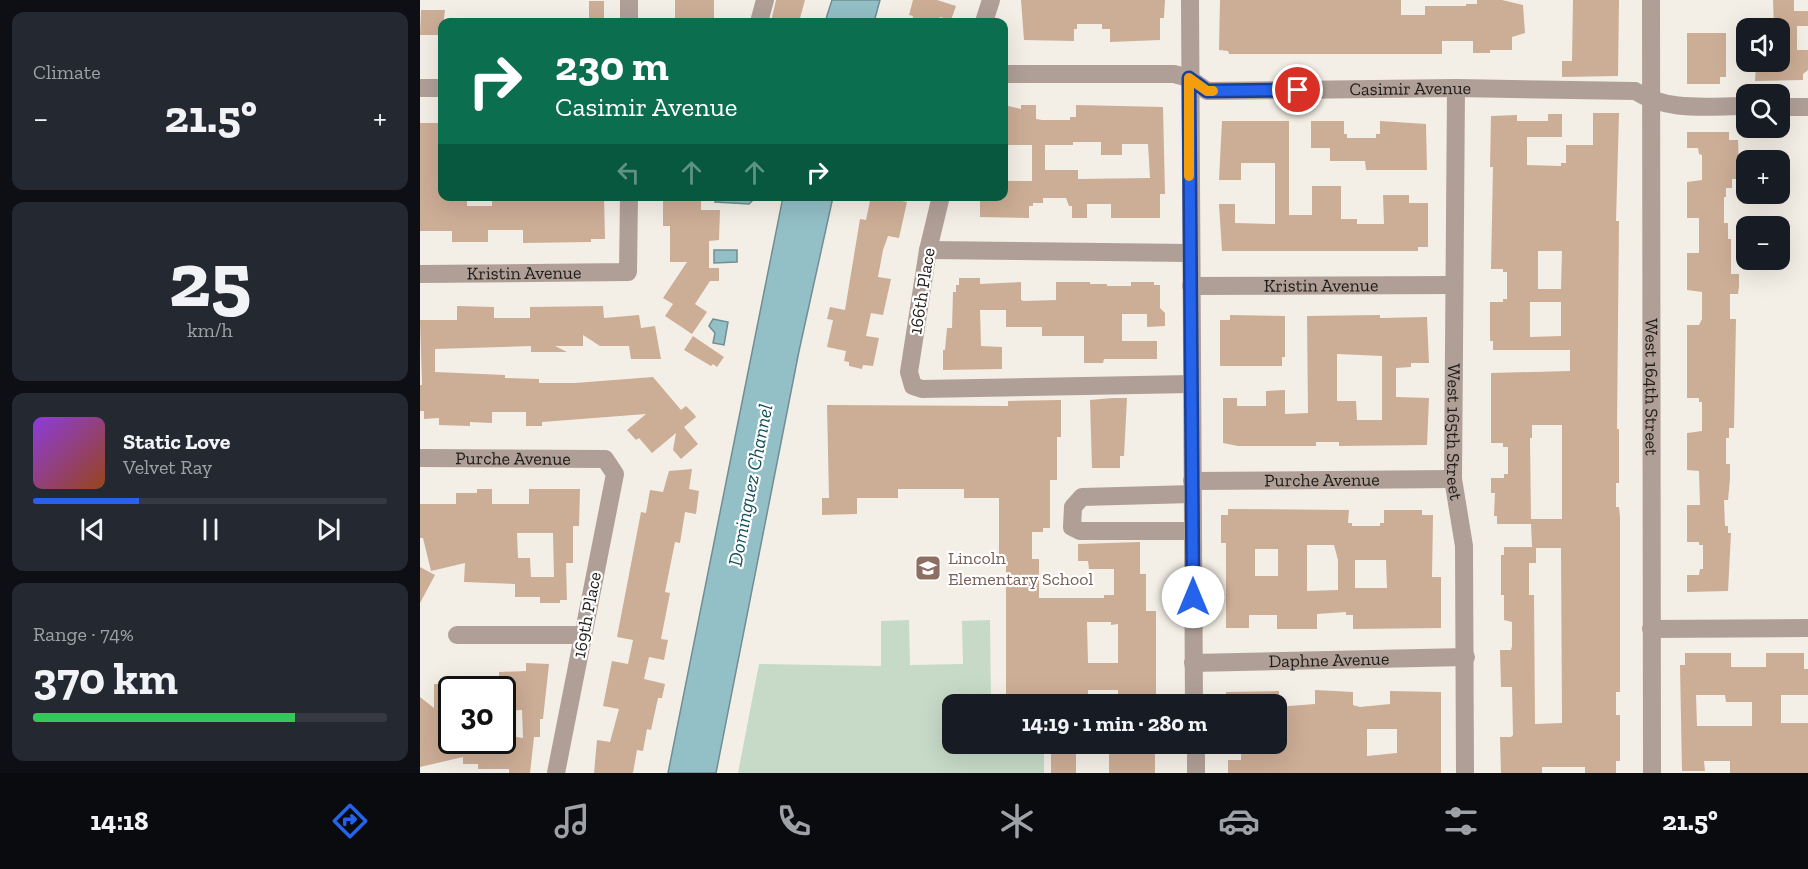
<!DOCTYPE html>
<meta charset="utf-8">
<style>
body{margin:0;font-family:"Zilla Slab",serif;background:#242831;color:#f1f3f6;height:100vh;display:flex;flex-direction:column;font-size:22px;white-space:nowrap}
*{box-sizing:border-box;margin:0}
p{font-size:20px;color:#9ea1a6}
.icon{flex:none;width:33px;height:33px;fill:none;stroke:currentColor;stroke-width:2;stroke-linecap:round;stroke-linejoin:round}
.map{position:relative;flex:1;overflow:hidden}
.drawer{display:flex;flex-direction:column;gap:12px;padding:12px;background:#0d0f14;width:420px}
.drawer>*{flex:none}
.hud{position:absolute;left:18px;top:18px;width:570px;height:183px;border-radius:12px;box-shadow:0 6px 24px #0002;background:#0b6e4f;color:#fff;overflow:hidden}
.buttons{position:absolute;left:1316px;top:18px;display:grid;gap:12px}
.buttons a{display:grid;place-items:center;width:54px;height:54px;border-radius:12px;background:#171b24;box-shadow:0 6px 24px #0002;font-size:30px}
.speed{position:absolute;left:18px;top:676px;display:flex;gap:12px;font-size:30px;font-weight:700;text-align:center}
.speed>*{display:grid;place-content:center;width:78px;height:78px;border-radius:50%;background:#171b24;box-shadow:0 6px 24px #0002;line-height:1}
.speed .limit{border:3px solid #111;border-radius:9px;background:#fff;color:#111}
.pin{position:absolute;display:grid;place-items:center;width:51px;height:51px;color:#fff;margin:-26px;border:3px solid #fff;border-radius:50%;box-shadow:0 2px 6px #0007}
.me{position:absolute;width:66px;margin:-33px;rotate:0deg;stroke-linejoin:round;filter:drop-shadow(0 0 4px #0008)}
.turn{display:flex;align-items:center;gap:21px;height:126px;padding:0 18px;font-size:27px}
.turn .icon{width:78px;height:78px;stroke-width:2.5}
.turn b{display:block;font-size:42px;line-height:51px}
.lanes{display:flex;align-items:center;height:57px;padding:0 18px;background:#0003;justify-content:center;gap:30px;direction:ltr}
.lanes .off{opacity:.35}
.big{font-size:45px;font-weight:800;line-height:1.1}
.drawer .widget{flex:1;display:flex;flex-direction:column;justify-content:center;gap:9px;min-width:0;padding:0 21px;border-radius:12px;background:#242831}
.drawer .dial{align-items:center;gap:0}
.dial b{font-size:78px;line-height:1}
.song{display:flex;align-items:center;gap:18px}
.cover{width:72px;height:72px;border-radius:9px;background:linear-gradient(135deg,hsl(270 70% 55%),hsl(20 70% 35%))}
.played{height:6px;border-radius:3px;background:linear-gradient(90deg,#2563eb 30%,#363941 30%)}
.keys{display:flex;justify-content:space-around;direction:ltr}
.heat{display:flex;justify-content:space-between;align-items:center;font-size:33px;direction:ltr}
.charge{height:9px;border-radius:4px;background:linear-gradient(90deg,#34c759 74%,#363941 0)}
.trip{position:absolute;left:522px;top:694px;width:345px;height:60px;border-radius:12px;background:#171b24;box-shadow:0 6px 24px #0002;font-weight:800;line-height:60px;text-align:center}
.dock{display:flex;height:96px;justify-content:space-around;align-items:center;background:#090b0e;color:#9ea1a6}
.dock .icon{width:42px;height:42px}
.dock .on{color:#2563eb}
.dock b{font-size:27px;color:#f1f3f6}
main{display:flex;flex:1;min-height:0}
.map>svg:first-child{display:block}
.green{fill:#c6dac7}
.water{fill:#93bfc7;stroke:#708e93;stroke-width:1.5}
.building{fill:#ccad96;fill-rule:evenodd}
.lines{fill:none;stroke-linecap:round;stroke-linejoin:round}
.minor{stroke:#af9f97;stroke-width:18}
.route-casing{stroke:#184099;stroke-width:15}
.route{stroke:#2563eb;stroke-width:10}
.slow{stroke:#f59e0b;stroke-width:10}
.labels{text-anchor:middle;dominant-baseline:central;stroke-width:4.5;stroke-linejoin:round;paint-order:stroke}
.street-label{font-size:18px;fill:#1f1d1a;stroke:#fff}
.education-label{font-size:18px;fill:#785e54;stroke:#fff;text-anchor:start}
.water-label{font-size:20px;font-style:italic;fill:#104f59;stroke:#fff}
</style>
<main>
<section class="drawer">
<div class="widget"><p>Climate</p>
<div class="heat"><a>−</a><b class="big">21.5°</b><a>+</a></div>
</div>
<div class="widget dial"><b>25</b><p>km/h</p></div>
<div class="widget">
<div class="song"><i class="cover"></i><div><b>Static Love</b><p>Velvet Ray</p></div></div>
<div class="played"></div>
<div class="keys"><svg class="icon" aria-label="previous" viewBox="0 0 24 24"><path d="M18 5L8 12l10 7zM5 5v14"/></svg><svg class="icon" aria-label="pause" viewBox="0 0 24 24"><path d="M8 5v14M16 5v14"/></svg><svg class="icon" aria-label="next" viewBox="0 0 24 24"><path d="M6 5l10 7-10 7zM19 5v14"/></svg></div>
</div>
<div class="widget"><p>Range · 74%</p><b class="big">370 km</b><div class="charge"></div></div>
</section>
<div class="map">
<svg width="1388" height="773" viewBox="0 0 1388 773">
<rect width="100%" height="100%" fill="#f4efe6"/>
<path class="green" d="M489 620 490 665 543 664 542 621 570 620 571 705H532V744H624V773H318L339 664 461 666V621Z"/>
<path class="water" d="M412 0H460L454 22H405Z
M296 196 333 197 334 199 329 204 295 202Z
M363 197H413L379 351 296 773H248Z
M294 250H317V262L294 263Z
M293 319 308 322 304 345 293 343 295 333 289 326Z"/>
<path class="building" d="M255 0H294V20H255Z
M356 0H385L379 22H351Z
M493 0H517L536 6 531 20 520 17 518 22H492L493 16 489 15Z
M601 0H745L744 18H740V40L690 42V29H682V24H657V29H654V41L604 40Z
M800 0H981V15H1005V6H1046V4H1057V0H1082L1103 5 1105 33 1092 37V50H1070V53H1053V41H1022V54H809L808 51 799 50Z
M1153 0H1199L1198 76 1142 77V61H1152Z
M1353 0H1374V11H1388V26H1377V50H1388V70L1383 74V80L1335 81 1336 65 1359 62V28H1354Z
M169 1H184V22H169Z
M1 10H25L22 35H0Z
M1267 33H1306V77H1300V84H1267Z
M584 105 601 109V105H616V119L622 120H650V117H656V105L743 107 745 194H740V218H691V204H667V218H652V206H649L646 198H623V203H613V206H609V218L560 217V196H584V181H612V145H584ZM653 142H681V155H702V144H728L730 178 658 179V170H625V145H653Z
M1173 113H1199L1196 221H1199L1197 429H1199V483H1196V507H1199L1200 517V692H1196V715H1200V761H1196V773H1165V767H1122V773H1081L1080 737H1091L1093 735 1092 687H1081L1080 650H1091L1092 646V622L1084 620V595H1081V555H1084V547H1112L1111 524H1077V516H1074L1075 493H1071V478H1084V474H1088V447H1083V443H1071V373L1150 371V350H1073V341H1070V302H1083V299H1087V272H1083V269H1071L1073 167H1070L1071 116 1097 115V121H1128V114H1142V137H1107V165L1141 166V163H1146V145H1173ZM1118 251H1142L1141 289H1118ZM1110 302H1141V336L1110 337ZM1112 425H1142V519H1111L1110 438H1112ZM1116 548H1141L1142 723 1115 724 1114 595H1109V563H1116Z
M802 121H869V215H892V186H921V219H937V224H964L963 195H989V203H1008V247H998V251H802L799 204H815V223L855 224V163H821V180H799Z
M891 121H924V134H927V138H956V134H960V121L1006 124 1007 170H946L945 161H910V148H891Z
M0 123H22V196H47V206H72V198L184 196 185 239H171V242L103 243V230H68V242H32V231H0Z
M1267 132H1309V140H1318L1319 166H1323V179H1312V188H1306V197H1304V223H1308V239H1311V274H1319V286L1318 294H1310V319H1316L1314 428H1309V438H1306V464H1310V479L1308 500H1304L1305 526H1308V533H1311L1308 591 1267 592V575H1279L1280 569H1283V545H1279V542H1267V505H1280L1279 471 1267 470V433L1282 431V402H1279V398H1267V325H1279L1282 319V292L1267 290V253H1279V218H1267V182L1282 180V155L1279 154 1278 148H1267Z
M243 196H281V210H300L299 240 289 241V268H299V281H290L275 304 287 312 272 334 245 316 253 304 243 298 267 262H250V226H243Z
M451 196H471V199L487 202 479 238 468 236 463 250 458 277 471 279 463 315 451 313 446 336 459 338 453 366 443 365 442 369 429 366V362L424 361 426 351 407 347 413 320 407 319 410 307 425 310 440 219 446 220Z
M539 278H560V284L601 282V300L604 301 636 300V282H670V284H687V286H711V282H734V285H740V308L745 313V326L727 327V314H702V341H737V359H684L683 363H664V336H622V327H586V310H560L561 346 582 347V369L523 370V350H525L527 328H532L533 292H536V285H539Z
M37 306 74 307V318H110V307L183 306 184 318 219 315 221 328 235 326 241 359H211L209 346H180L163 335V346H135L147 352H111V346L15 349V372L85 375V378L119 379V383H155L233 377 261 410 266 406 274 414 276 417 264 427 278 444 261 459 253 450 256 433 232 453 219 438 216 440 207 430 226 414 122 422V426H106V412H72V423L50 422V426L19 425V418L4 419V411H0V385H2L0 320H37Z
M810 315 865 316V357H862V366H800V320H810Z
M960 315V318L1007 317 1009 363H991V367L976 368V397L1009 398 1007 445 919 446V442H896V446H818L803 443V398H817V406H846V391L865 390V414L888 413 887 316ZM917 354 962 356V420H937L936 401H917Z
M273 336 304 357 297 367 293 364 291 366 264 350Z
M693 398H707L704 456H700V468H672L670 400Z
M641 400V437H637V480H630V528H623V532H612V559H619V598H684V595H694V569H669L668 561H658V544L720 542V574H726V611H736V705H698V690H668V705H586V558H579V498H544V489H478V498H437V514L402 515V498H409L407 405 588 406V401ZM667 622H691V625L698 624V663H668Z
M272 469 269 489 279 491 276 514 265 512 260 543 255 542 245 592 250 593 241 639 248 640 244 660 229 657 224 679 245 684 242 698H238L231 730 227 729 223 751 217 750 213 773H174L177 740 190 742 199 709 183 706 192 661 208 664 213 640 197 637 221 512 226 513 230 490 243 492 249 471Z
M57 489H72V504H109V489H160L159 526H153V563H146L147 600H140V603H120V597H95V584L44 582 45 563 11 571 3 538H0V504H36V493H57ZM97 533H133L134 577H111L110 558H98Z
M808 509 929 510 928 523H932V526H960V523H964V510H1002V515H1013L1012 577H1021V628L933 629V615H926V612L897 614V629H857V615H829V628H806V543H801V515H808ZM887 545H914L918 560V590L887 591ZM835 549H858V576H835ZM935 560H966L967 588H935Z
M0 567 15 575 0 603Z
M1265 653H1311V667H1346V653H1384V669H1388V695H1361V723H1388V773H1310V761H1284L1285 771H1262L1260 665H1265ZM1276 695H1305L1306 702H1332V726H1277Z
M106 663 129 664 123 719H120V737H114L110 773H89V769H58V764H43V757L0 767V697L14 708V684H32V741H82L83 735 103 738 102 710 82 711V690H63V677H79V672L106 671Z
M895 690 933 692V705L940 707 970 704V691L1021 692V773H808V760H821V744H856V707L895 704ZM947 729H977V753L947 756Z
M859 691V705H806V692Z
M689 744H735V773H689Z
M634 748 656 749V773H631V749Z"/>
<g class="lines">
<g class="minor">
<path d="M770 0 774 705"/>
<path id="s1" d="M1231 0 1232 773"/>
<path d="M209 22V0"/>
<path d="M339 22 345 0"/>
<path d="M564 22 571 0"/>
<path id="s2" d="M584 74H754L769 78 787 91 1036 88 1215 91C1248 112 1287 106 1326 106"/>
<path d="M0 88H22"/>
<path id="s3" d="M1036 88 1033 479 1044 546 1045 773"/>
<path d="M1359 107H1388"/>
<path d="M521 196 508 250 489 372 493 386 502 389 772 384"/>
<path d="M508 250 769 253"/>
<path id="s4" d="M0 274 208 272 209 196"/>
<path id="s5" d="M771 286 1033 285"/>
<path id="s6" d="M0 458 185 459 195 474 136 773"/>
<path id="s7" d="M772 481 1033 479"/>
<path d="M772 494 662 497 653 507 652 527 660 531H772"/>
<path d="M1231 629 1388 628"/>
<path d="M37 635H163"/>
<path id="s8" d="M773 663 1046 657"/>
<path d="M776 744V773"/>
</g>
</g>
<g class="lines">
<defs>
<path id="route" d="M773 597 769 78 787 91 878 90"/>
</defs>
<use href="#route" class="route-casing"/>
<use href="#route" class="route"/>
<path class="slow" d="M769 176V78L787 91H793"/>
</g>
<defs>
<symbol id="school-square" viewBox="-11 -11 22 22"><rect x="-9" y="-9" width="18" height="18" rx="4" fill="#8d6e63" stroke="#fff"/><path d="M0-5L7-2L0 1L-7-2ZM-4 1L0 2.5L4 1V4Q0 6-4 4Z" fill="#fff"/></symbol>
</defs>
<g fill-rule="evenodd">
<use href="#school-square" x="493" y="553" width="30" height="30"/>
</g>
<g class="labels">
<g class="street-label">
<text stroke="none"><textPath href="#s2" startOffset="411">Casimir Avenue</textPath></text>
<text stroke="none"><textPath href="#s4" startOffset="104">Kristin Avenue</textPath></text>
<text stroke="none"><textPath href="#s5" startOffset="130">Kristin Avenue</textPath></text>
<text transform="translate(502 291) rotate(-81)">166th Place</text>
<text stroke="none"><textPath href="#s1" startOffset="387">West 164th Street</textPath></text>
<text stroke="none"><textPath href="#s3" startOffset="344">West 165th Street</textPath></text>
<text stroke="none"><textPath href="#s6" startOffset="93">Purche Avenue</textPath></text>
<text stroke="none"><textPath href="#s7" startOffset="130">Purche Avenue</textPath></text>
<text transform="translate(167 615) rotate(-79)">169th Place</text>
<text stroke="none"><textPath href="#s8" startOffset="136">Daphne Avenue</textPath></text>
</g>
<g class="education-label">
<text x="528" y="558">Lincoln<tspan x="528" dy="21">Elementary School</tspan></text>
</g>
<g class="water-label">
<text transform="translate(330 485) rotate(-79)">Dominguez Channel</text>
</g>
</g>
</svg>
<div class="buttons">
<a><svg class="icon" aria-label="sound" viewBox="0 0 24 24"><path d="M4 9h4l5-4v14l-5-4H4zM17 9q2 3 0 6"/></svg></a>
<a><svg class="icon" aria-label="search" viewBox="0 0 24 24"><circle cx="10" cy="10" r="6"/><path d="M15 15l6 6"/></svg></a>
<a>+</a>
<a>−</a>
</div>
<div class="speed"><div class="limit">30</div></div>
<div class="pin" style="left:878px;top:90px;background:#d93025"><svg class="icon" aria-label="arrive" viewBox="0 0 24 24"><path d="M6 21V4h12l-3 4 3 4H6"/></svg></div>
<svg class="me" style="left:773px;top:597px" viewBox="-20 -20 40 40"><circle r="19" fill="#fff"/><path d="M0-13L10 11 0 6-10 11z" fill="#2563eb"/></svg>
<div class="trip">14:19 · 1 min · 280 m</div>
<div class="hud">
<div class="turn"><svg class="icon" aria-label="right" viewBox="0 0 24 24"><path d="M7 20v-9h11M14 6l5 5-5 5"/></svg><div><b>230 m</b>Casimir Avenue</div></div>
<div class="lanes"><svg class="icon off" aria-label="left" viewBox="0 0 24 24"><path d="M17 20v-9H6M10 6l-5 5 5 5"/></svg><svg class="icon off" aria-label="ahead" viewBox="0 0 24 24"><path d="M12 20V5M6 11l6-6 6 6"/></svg><svg class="icon off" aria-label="ahead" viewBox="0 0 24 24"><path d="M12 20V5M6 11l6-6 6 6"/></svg><svg class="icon" aria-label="right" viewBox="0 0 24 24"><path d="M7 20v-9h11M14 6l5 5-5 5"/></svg></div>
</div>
</div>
</main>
<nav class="dock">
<b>14:18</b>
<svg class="icon on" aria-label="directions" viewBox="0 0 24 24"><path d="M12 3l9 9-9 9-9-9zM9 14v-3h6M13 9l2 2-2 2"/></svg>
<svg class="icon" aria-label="music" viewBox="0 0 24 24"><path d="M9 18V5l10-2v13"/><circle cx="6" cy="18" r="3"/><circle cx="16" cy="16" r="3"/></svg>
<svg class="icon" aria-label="phone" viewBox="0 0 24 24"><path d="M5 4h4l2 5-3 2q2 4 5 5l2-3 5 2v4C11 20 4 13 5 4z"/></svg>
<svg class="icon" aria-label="climate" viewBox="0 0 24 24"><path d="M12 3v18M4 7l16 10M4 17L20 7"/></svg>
<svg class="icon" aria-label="car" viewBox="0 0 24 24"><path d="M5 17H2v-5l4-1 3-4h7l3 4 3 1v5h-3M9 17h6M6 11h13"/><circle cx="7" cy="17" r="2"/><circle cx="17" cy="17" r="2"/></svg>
<svg class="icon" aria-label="filters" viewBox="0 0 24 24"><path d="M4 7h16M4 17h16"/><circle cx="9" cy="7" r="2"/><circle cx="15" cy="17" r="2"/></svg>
<b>21.5°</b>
</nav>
